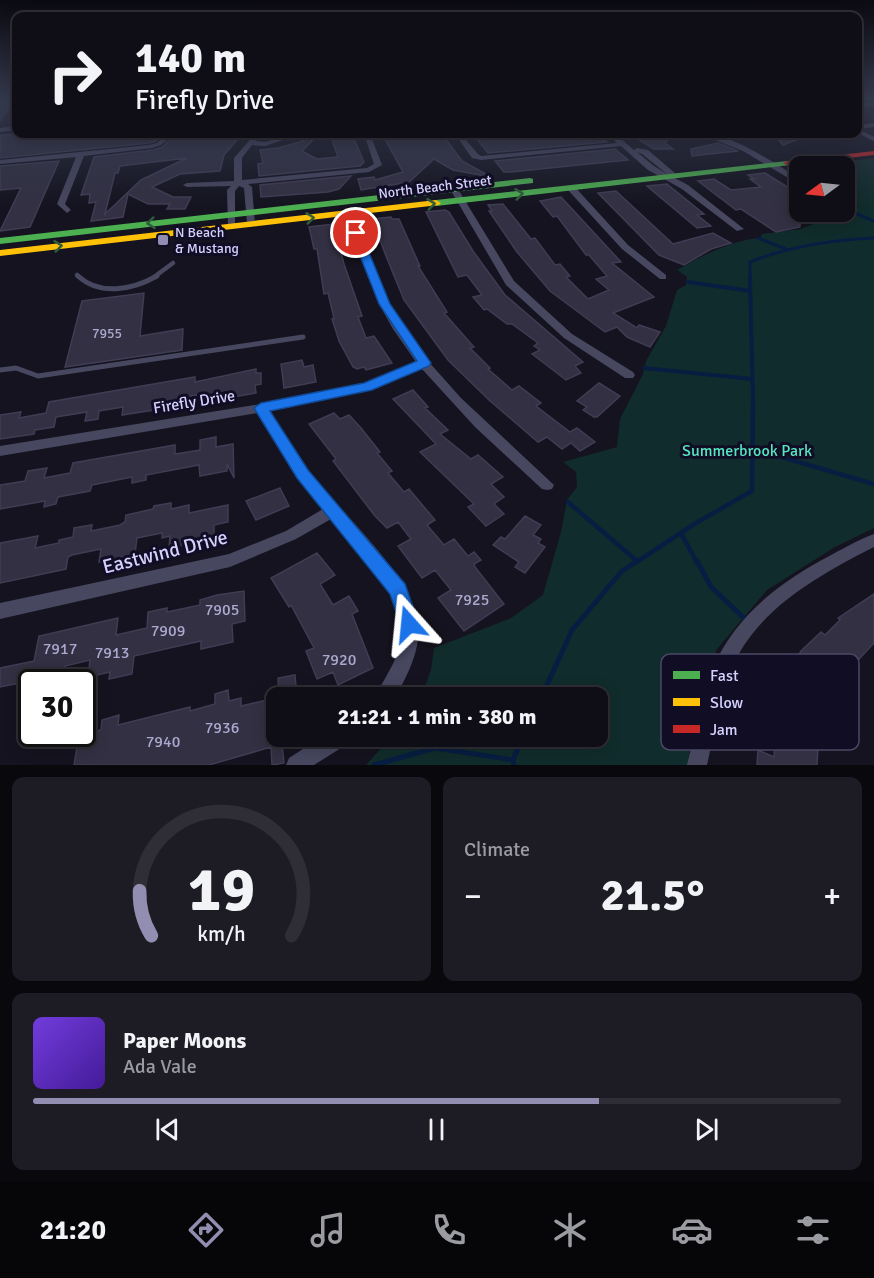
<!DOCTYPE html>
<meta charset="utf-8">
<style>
body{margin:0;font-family:Signika,sans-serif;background:#1d1c24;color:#f1f3f6;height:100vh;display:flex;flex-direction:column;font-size:22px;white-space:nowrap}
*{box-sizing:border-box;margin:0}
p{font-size:20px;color:#9b9ca1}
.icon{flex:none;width:33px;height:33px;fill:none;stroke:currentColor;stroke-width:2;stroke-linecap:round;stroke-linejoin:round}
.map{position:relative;height:765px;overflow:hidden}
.side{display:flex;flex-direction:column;gap:12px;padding:12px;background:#08080d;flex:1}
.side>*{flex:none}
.guide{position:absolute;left:12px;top:12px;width:850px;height:126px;border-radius:12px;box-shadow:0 3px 15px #0003,0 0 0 2px #2f2e36;background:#0f0e17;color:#f1f3f6;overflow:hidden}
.needle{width:39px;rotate:255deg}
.tools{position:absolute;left:789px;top:156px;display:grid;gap:12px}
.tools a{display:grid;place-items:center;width:66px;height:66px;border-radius:12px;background:#0f0e17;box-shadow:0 3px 15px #0003,0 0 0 2px #2f2e36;font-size:30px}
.speed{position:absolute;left:18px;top:669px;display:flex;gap:12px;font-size:30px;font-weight:700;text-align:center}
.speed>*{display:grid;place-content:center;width:78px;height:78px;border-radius:50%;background:#0f0e17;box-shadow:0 3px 15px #0003,0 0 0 2px #2f2e36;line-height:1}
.speed .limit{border:3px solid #111;border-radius:9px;background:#fff;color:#111}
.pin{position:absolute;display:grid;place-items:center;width:51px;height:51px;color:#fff;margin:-26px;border:3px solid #fff;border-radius:50%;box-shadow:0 2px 6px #0007}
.me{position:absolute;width:66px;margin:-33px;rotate:342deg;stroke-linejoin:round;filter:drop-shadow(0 0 4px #0008)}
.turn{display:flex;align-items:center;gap:21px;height:126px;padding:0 24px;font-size:27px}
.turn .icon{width:78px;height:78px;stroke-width:2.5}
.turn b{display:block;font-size:42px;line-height:51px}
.big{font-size:45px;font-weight:700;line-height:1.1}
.side .tile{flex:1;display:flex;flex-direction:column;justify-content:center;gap:9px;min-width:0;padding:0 21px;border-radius:12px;background:#1d1c24}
.side .dial{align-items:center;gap:0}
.dial svg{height:156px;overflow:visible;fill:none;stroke:#2f2e36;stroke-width:7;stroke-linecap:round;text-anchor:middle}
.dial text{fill:#f1f3f6;stroke:none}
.song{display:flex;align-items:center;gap:18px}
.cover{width:72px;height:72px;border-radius:9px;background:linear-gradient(135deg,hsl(260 70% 55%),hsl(260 70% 35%))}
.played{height:6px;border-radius:3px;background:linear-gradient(90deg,#918eb1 70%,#2f2e36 70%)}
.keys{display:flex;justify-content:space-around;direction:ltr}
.heat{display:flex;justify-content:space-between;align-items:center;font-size:33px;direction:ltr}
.side .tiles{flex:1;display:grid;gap:12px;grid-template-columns:1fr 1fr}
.tile:last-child{grid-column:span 2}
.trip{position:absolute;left:266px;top:687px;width:342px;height:60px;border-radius:12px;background:#0f0e17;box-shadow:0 3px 15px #0003,0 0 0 2px #2f2e36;font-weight:700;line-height:60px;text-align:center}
.dock{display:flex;height:96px;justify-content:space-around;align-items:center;background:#060609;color:#9b9ca1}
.dock .icon{width:42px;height:42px}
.dock .on{color:#918eb1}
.dock b{font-size:27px;color:#f1f3f6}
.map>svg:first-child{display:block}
.green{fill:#112c2c}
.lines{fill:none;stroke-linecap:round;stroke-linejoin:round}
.stream-far4{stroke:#071e42;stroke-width:2}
.stream-far3{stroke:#071e42;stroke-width:3}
.stream-far2{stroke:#071e42;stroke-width:4}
.stream-far1{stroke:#071e42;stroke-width:4.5}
.stream{stroke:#071e42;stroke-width:5}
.building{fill:#323042;stroke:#403c54;stroke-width:1.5;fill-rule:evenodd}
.lane-far2{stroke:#474760;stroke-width:4}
.lane-far1{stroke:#474760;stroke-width:4.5}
.lane{stroke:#474760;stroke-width:5}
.street{fill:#474760;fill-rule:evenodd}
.fast{fill:#4caf50;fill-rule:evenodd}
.slow{fill:#ffc107;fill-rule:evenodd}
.jam{fill:#c62828;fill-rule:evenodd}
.oneway{stroke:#2e5e3a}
.route{fill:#1a73e8;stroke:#114b97;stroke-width:1.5}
.poi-dot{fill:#918eb1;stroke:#100d25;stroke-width:2}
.labels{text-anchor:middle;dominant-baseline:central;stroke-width:6;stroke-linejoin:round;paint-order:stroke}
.far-street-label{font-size:14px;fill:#d5d1ff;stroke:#100d25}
.far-poi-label{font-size:14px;fill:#d5d1ff;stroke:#100d25;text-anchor:start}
.number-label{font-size:14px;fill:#aca9d0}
.street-label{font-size:16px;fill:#d5d1ff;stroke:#100d25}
.park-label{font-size:16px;fill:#55e7bf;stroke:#100d25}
.near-number-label{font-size:16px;fill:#aca9d0}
.near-street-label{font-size:20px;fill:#d5d1ff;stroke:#100d25}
.key{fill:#100d25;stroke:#4b4866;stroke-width:1.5}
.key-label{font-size:16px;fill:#d5d1ff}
</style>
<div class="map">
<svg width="874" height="765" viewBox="0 0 874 765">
<rect width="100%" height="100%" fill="#14131f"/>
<path class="green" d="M874 158V528L835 547 767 590 717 649 691 736 688 765H366L391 737 597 736V698L421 697 431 670 434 648 511 618 543 595 561 532 567 500 577 487 576 472 563 462 617 447 620 419 643 374 646 361 666 326 677 290 686 285 687 277 677 270C702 256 731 240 760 238L762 234 801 229 837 214 852 213 858 207 845 199 844 166H804Z"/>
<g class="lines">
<path class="stream-far4" d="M833 134 845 139"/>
<path class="stream-far3" d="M850 211 874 221
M758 238 786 249
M750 277V262C790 246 831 240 874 238"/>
<path class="stream-far2" d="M750 276 753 403
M688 282 750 291
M644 368 752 379"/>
<path class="stream-far1" d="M754 449 874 484
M568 502 637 561
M681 533 697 563
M635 563 696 523 752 491 753 401"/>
<path class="stream" d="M697 561 711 587 746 620
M541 698 572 630 622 571 637 561
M374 765 435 748 513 760
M514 765 513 760 523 736"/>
</g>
<path class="building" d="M0 99H15L0 121Z
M20 134H164L156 141 149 143 0 158V135Z
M176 134H242L224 155 220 171 180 174 152 187 173 197H191L185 209H167L170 204H148L128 194 123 217 91 221 96 202 89 203 90 194 81 195 94 157 153 150 162 147ZM187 158 141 180 105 214 115 173H118L120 166Z
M292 134H319L302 151 317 159 338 157 330 134H352L364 162 360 166 259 176 258 164 263 163 260 150 278 148 303 141Z
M382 134H442L462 161 486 174 485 176 453 170 434 159 409 182 361 190 358 179 374 177 375 180 403 172Z
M473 134H597L607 142 488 153Z
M630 134H672L665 143 673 149H654Z
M774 134H811L783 145Z
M718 143 738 151 692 156 691 149Z
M615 149 628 160 511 172H504L495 161Z
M59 161 30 227 0 231 21 188 0 190V166Z
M765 173 800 195V227L776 232 741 209 736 210 698 181 714 179 731 190 761 187 750 179H754L748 175Z
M351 176 339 189 328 192 261 197 260 185Z
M667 184 704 214 697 215 711 226 697 228 647 186Z
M616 191 673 244 713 233 731 243 711 249 684 265 659 255 598 193Z
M561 197 621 262 612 263 654 297 613 313 637 328 639 325 660 332 650 347 627 337 617 327 605 332 550 291 517 252 489 211H492L488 205 503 204 531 239 535 238 555 265 560 264 570 276 566 277 588 299 609 290 596 279 607 276 589 255H586L557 216 553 217 540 201Z
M445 210 449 212 473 251 505 295 583 362 575 366 581 373 566 380 532 354 540 350 534 346 538 343 512 324H507L487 309 484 310 473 297 482 295 467 275 458 277 426 212Z
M391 217 392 219H399L420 266H418L447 312 444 313 474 347 470 348 490 368 488 369 512 390 519 386 541 403 536 406 570 432 577 428 595 442 580 451 571 443 562 449 547 437 538 442 489 400 448 360 404 300 386 256 372 219Z
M334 224 344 264 362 316 358 317 366 338 374 336 392 363 366 370 364 367 357 369 353 367 339 341 332 319 334 318 328 293 324 294 317 249H314L309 227Z
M144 293 140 336 183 329 182 350 65 367 82 301Z
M302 360 304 367 313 365 316 382 284 388 281 364Z
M256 369V373H261V384L255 385 256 393 204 402V394L179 398V406L122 415 123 407 99 411 98 419 85 421 87 412 56 417 54 427 35 430 34 434 0 439V415L21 412 19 418 46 413 49 402 195 377V382Z
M599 383 620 396 597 417H594L583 410 587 407 577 401Z
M413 390 428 407 425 408 448 430 440 434 471 459 478 455 503 477 491 484 504 497 494 504 504 514 486 526 468 507 474 504 420 452 436 444 393 399Z
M334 413 340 419 349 415 361 428 380 452 377 453 392 471 388 473 404 492 409 489 435 520 427 525 444 545 454 539 468 556 474 552 481 560 474 564 475 567 504 604 464 631 438 598 451 590 435 570 422 578 398 546 411 539 398 522 387 528 375 516 333 461 336 459 309 424Z
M216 437V447L233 444 234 478 227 464V471L200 476 199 465 146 475V480L132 483V477L92 485 90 491 58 497 56 504 44 507 45 501 0 509V485L25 481 28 471 47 468 44 478 70 473 73 463 175 445V454L200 450V440Z
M280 488 289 506 256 520 246 501Z
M171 503V509L189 505V513L228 505V522L214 525V537L189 542 188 544 169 548 170 536 162 538V533L137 538 135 554 99 562 101 549 72 555 68 557 66 569 0 583V543L38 536 35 548 59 543V540L73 537 74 528 92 525 91 531 120 525 125 522 126 515 153 509 154 506Z
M525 516 541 525 533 535 541 539 538 543 545 547 525 573 515 567 519 562 493 545 501 537 505 539Z
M317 553 335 575 320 584 333 605 349 596 358 611 352 614 373 668 338 685 333 672 317 679 306 651 314 648 291 605 289 607 271 578Z
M244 591 245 621 232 624 233 642 201 649V641L134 656 132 674 109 679 110 672 88 677 90 660 65 666 63 682H30V681L0 687V668L34 661 39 636 118 618 116 635 147 628 148 612 167 608V612L200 605V600L217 595Z
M874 594V643L847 672 831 706 822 749 818 747 817 765H757L758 750 774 757 776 724 766 719 771 701 783 708 790 678 787 676 801 651 821 632 825 635 840 620 838 618Z
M295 675 297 698H279L278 678Z
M228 690 229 701 241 698V706L276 698V736H297V740L282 744 284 763 272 765 271 747 209 765H74L79 735 101 730 102 720 119 715 118 725 190 707V711L215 704V694Z"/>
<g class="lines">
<path class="lane-far2" d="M858 106 874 104
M858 127 874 125
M858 131 874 139"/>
<path class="lane-far1" d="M77 275 79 277
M154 277 173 263"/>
<path class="lane" d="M78 276C100 296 132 290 157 276
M0 370 16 368 38 376 303 337"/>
<path class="street" d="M16 126V130L0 132V128Z
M167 134H174L161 145 152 148 84 156 65 204 71 210 67 213 57 204 76 157 0 164V160L149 145 157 143Z
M255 134 277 135 283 140 265 146 252 145 242 158V180L367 168 374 164 364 134H370L382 165 369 172 248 184 252 187 255 224 251 227 247 224 244 188 239 186 235 191V227L228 229 227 190 231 186 187 187 183 185 187 183 234 181V158ZM257 139H275L265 142 256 141Z
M455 134H461L478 154 481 156 617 143 608 134H615L634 150 637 148 648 150 676 174 671 176 688 185 744 229 737 231 682 189 648 170 621 146 481 160 472 158ZM637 152 642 154 667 174 654 166Z
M700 134C729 131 775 164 800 179V185L743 151Z
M568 186H574L628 245 666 275V279H660L622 249 568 190Z
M451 187 458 189 514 281 572 334 633 372 635 375 633 378H625L564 338 506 285 450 189Z
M346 211 353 213 389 304 420 352 461 398 554 485 552 489 547 490 542 489 475 427 422 369 371 390 269 411C282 431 294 453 309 473 340 512 412 574 418 624 421 650 407 676 395 698H375C382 681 393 668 398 651 412 600 362 554 331 519L296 539 230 567 0 619V603L229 554 286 531 323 509 292 470 258 413 0 456V446L261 404 364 384 416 362 393 329 379 304 345 213Z
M874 534V547C817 576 752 612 729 675 718 704 714 735 707 765H687C695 733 700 699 713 668 736 614 783 580 833 554 846 547 860 539 874 534Z
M323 736H352L349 743 314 765H286L289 758Z"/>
<path class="fast" d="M787 161 791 163 790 165 436 206 431 203 436 200Z
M530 178 533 179V183L0 244V238Z"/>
<path class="slow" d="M436 200 441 203 439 205 0 256V250Z"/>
<path class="jam" d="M874 151V155L787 165 783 163 787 161Z"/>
</g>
<defs><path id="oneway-chevron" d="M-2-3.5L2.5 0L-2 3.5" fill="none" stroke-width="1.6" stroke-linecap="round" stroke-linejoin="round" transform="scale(1.5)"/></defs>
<g class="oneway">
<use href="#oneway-chevron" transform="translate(519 194) rotate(-7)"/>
<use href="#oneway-chevron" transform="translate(431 204) rotate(-7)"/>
<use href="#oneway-chevron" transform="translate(310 218) rotate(-7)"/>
<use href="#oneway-chevron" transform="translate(151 223) rotate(174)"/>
<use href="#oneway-chevron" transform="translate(58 246) rotate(-6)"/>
</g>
<linearGradient id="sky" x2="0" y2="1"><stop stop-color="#0b0a11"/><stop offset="0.48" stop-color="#34394d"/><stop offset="1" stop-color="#34394d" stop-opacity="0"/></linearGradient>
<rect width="874" height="207" fill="url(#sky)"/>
<path class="route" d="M356 230 361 233 390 304 431 363 429 366 372 390 270 411 308 470 405 584 419 624 416 630 409 633 402 630 390 594 297 478 254 408 261 403 364 383 417 361 379 304 351 233Z"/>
<rect class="poi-dot" x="157" y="234" width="12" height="12" rx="3"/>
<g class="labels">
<g class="far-street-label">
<text transform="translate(435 187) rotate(-7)">North Beach Street</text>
</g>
<g class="far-poi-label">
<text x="175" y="232">N Beach<tspan x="175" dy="16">&amp; Mustang</tspan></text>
</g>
<g class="number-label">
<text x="107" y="333">7955</text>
</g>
<g class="street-label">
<text transform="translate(194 402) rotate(-9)">Firefly Drive</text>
</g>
<g class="park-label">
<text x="747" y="451">Summerbrook Park</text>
</g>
<g class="near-number-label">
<text x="472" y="600">7925</text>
<text x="222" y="610">7905</text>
<text x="168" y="631">7909</text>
<text x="60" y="649">7917</text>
<text x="112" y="653">7913</text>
<text x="339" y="660">7920</text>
<text x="222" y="728">7936</text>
<text x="163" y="742">7940</text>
</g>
<g class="near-street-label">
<text transform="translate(165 552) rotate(-14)">Eastwind Drive</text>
</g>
</g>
<rect x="661" y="654" width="198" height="96" rx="9" class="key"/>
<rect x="673" y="671" width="27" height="8" fill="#4caf50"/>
<rect x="673" y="698" width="27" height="8" fill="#ffc107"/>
<rect x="673" y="725" width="27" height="8" fill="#c62828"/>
<g class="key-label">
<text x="710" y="681">Fast</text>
<text x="710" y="708">Slow</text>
<text x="710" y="735">Jam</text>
</g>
</svg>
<div class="tools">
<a><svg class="needle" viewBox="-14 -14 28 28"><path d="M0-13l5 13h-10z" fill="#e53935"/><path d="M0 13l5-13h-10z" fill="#9b9ca1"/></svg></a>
</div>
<div class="speed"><div class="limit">30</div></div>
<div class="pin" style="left:356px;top:233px;background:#d93025"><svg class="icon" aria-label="arrive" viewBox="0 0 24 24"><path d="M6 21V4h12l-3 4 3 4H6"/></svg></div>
<svg class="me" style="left:409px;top:624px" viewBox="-20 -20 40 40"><path d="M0-17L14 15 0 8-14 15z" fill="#1a73e8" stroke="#fff" stroke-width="4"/></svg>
<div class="trip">21:21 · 1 min · 380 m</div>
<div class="guide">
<div class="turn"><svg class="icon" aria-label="right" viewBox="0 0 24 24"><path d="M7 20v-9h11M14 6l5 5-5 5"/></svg><div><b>140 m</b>Firefly Drive</div></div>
</div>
</div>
<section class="side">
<div class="tiles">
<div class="tile dial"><svg viewBox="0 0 100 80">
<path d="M14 69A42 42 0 1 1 86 69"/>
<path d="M14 69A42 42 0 0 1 8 46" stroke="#918eb1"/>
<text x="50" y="56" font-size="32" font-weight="700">19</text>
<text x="50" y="72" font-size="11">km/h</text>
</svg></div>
<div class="tile"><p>Climate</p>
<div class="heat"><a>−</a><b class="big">21.5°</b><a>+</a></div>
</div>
<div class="tile">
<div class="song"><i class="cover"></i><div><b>Paper Moons</b><p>Ada Vale</p></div></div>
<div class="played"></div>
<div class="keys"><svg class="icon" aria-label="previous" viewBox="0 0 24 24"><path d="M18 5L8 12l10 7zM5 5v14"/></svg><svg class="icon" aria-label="pause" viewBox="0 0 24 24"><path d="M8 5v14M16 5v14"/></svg><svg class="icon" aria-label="next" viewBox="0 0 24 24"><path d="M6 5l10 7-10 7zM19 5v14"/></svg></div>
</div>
</div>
</section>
<nav class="dock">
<b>21:20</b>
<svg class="icon on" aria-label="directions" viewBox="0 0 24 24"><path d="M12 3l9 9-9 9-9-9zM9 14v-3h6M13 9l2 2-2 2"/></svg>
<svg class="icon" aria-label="music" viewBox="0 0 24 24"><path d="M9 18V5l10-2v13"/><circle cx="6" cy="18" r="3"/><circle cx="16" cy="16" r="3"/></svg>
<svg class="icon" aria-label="phone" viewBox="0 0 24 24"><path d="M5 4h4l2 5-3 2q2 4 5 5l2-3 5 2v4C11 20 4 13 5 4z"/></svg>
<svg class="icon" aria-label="climate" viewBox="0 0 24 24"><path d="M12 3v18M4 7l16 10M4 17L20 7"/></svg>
<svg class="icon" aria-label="car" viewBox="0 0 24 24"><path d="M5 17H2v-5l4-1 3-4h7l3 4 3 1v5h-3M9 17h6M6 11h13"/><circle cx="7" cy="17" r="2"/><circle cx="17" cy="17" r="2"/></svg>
<svg class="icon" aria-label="filters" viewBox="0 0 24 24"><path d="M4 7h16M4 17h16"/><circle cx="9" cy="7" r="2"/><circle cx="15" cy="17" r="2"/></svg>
</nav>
